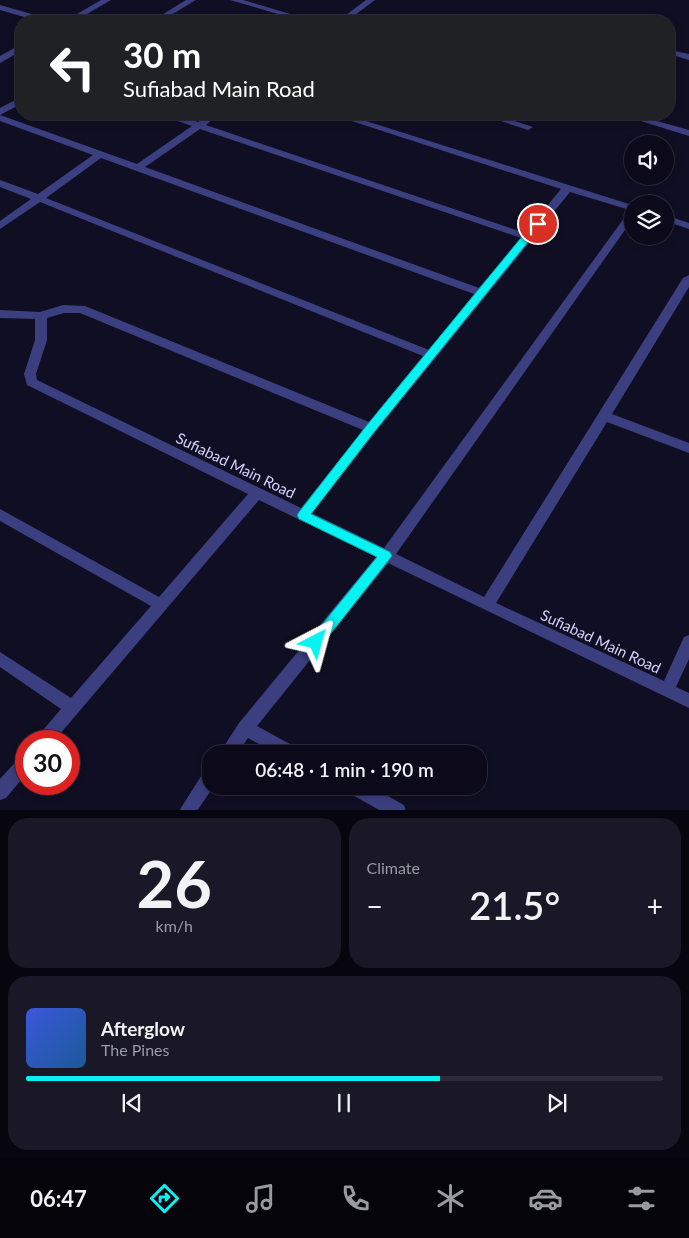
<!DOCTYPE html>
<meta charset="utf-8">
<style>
body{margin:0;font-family:Lato,sans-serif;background:#1a1827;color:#f1f3f6;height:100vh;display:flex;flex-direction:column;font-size:19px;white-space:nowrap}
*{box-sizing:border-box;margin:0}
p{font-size:16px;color:#9a9aa2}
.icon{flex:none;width:28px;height:28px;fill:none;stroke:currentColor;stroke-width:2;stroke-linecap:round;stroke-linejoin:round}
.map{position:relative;height:810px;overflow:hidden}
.details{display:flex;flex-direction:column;gap:8px;padding:8px;background:#07060e;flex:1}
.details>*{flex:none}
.banner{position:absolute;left:15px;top:15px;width:660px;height:105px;border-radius:20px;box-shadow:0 2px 8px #0003,0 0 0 1px #2c2b39;background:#202124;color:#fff;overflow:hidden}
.buttons{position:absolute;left:624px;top:135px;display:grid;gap:10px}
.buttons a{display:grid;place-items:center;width:50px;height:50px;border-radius:50%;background:#0c0a1a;box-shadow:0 2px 8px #0003,0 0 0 1px #2c2b39;font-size:25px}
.speed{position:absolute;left:15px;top:730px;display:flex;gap:10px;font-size:25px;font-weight:700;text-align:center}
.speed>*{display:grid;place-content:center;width:65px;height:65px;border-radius:50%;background:#0c0a1a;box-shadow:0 2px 8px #0003,0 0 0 1px #2c2b39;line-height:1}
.speed .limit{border:8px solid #d22;background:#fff;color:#111}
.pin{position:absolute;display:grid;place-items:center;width:42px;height:42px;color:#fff;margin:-21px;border:2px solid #fff;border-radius:50%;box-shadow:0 1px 5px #0007}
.me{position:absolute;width:55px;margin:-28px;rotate:39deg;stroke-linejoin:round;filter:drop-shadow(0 0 4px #0008)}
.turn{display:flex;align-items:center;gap:18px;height:105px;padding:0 25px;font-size:22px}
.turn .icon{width:65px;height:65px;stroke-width:2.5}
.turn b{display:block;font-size:35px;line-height:42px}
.big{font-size:38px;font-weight:600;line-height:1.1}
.details .tile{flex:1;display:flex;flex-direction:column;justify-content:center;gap:8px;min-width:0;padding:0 18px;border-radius:20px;background:#1a1827}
.details .dial{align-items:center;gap:0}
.dial b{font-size:65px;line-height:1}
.song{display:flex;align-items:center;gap:15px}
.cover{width:60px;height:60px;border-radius:8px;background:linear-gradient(135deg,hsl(230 70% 55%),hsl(210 70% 35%))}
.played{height:5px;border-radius:2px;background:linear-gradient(90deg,#08f2f2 65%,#2c2b39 65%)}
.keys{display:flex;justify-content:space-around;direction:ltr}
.heat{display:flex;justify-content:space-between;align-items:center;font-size:28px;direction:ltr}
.details .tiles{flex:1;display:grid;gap:8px;grid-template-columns:1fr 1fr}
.tile:last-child{grid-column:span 2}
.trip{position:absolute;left:202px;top:745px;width:285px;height:50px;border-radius:20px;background:#0c0a1a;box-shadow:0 2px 8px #0003,0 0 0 1px #2c2b39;font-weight:600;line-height:50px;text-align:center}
.dock{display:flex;height:80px;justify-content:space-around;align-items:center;background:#05040a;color:#9a9aa2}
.dock .icon{width:35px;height:35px}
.dock .selected{color:#08f2f2}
.dock b{font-size:22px;color:#f1f3f6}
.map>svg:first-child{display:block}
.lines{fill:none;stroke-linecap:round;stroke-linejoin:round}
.minor{fill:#3b3f7f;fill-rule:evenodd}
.route{fill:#08f2f2;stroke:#059d9d}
.labels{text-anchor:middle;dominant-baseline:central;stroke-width:5;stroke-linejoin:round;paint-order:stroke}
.street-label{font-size:15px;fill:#d2d1fd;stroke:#100e22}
</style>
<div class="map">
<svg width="689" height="811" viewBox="0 0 689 811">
<rect width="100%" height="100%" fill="#100e22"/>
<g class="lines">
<path class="minor" d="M101 0H111L75 21H65Z
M186 0H196L161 21H152Z
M230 0H243L314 21H302Z
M366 0H375L347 21H338Z
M0 5 49 19 50 21H38L0 10Z
M18 46H21V51L0 63V56Z
M669 50 689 54V60L669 54Z
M21 97V104L0 115V108Z
M162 114H174L198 122 209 114H219L206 125 525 233 561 189 330 114H344L632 205V220L396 554 484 597 683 278 689 275V287L612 414 689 443V453L607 422 496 603 664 681 684 637 689 635V659L676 687 689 693V708L388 563 257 726 299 749 301 754H277L248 738 237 754H219L239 723 376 557 259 500 54 741H36L38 736 61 709 0 667V652L71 698 151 606 0 521V509L159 597 248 494 27 385 24 374 35 340V319L0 318V310L40 312 63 305 85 306 369 422 423 356 40 202 0 229V221L31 199 0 187V180L38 194 93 155 0 121V115L137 164 192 126 163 116ZM200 129 521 238 479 288 145 167ZM101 158 474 294 429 350 46 198ZM570 192 630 210 384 548 312 513 376 431ZM64 313H80L363 430 301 508 37 380 36 374 47 340V318Z
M479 114H493L533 127 528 130Z
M618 114H632L689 130V136Z
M665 215 689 223V229L665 221Z
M26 754V774L6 798 0 800V779L20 757Z
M211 768V786H214L197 811H179L205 770Z
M345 786H370L404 805 406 811H381L347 792Z"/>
</g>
<path class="route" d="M538 221 542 224 541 226 375 431 311 514 390 552 392 556 321 646 316 648 311 646 309 642 311 638 377 557 299 519 297 515 299 512 367 425 534 222Z"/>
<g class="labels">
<g class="street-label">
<text transform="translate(236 465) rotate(26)">Sufiabad Main Road</text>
<text transform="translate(601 641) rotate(25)">Sufiabad Main Road</text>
</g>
</g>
</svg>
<div class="buttons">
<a><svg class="icon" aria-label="sound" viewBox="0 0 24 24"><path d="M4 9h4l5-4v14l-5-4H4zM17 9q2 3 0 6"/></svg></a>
<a><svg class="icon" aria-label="layers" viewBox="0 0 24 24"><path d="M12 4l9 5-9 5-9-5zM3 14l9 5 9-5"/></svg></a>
</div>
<div class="speed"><div class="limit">30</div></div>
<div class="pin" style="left:538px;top:224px;background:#d93025"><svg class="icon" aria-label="arrive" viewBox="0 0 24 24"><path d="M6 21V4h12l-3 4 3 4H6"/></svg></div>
<svg class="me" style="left:316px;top:642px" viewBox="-20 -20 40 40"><path d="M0-17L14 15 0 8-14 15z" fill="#08f2f2" stroke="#fff" stroke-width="4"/></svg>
<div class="trip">06:48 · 1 min · 190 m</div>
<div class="banner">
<div class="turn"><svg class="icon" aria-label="left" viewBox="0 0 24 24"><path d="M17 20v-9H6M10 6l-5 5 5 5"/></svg><div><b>30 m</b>Sufiabad Main Road</div></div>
</div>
</div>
<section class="details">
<div class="tiles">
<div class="tile dial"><b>26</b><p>km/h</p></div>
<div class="tile"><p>Climate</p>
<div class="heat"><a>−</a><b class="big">21.5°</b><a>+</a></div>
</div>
<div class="tile">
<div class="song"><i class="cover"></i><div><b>Afterglow</b><p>The Pines</p></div></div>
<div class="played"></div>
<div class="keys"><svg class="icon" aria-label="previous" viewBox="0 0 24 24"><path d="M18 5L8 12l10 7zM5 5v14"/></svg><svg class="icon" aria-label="pause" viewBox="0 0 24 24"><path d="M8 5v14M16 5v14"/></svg><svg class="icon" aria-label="next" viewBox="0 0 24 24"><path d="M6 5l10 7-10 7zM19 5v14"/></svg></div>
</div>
</div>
</section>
<nav class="dock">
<b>06:47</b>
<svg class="icon selected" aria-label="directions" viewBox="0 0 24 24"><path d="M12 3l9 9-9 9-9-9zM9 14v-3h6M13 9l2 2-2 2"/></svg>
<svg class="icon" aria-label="music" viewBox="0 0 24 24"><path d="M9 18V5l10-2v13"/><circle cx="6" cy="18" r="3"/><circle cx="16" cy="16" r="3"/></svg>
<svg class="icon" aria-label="phone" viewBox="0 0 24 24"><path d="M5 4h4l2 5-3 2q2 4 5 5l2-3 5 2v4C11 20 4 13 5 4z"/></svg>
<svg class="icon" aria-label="climate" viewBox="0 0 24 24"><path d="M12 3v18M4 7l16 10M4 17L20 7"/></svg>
<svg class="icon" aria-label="car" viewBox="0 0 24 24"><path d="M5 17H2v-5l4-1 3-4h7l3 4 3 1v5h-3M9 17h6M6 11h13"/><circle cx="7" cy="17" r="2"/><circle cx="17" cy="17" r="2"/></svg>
<svg class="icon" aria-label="filters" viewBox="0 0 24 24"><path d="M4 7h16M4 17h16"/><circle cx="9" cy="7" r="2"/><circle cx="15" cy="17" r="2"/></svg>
</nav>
